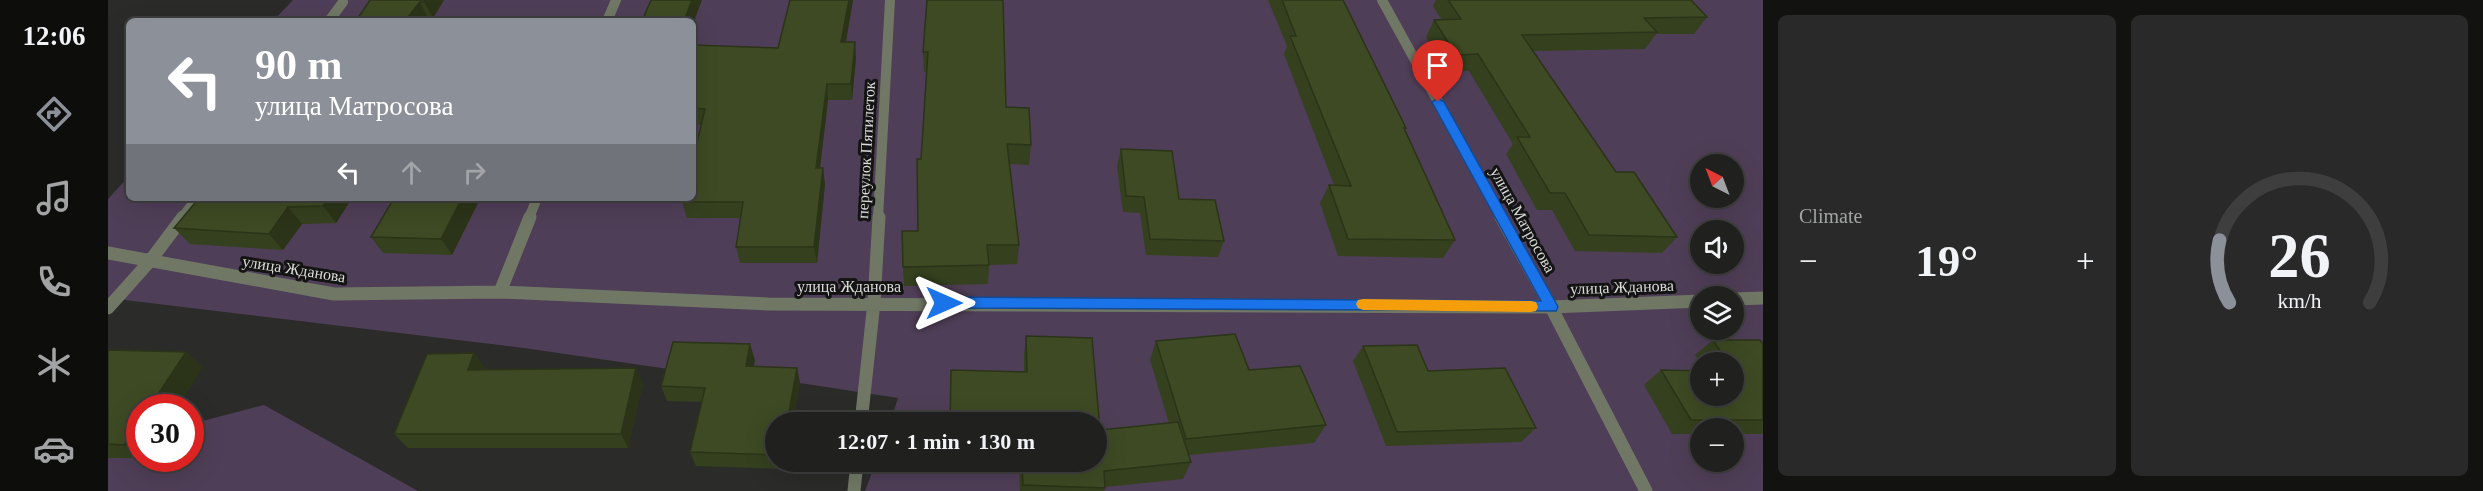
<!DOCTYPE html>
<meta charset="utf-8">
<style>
body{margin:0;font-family:"Times New Roman",serif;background:#282928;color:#f1f3f6;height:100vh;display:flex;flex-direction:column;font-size:22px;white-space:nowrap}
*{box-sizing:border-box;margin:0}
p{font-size:20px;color:#a2a3a4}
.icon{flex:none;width:33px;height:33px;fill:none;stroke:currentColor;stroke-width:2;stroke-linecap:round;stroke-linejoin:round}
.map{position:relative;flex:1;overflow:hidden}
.drawer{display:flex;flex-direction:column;gap:15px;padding:15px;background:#121211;width:720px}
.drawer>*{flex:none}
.top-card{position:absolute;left:18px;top:18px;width:570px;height:183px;border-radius:9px;box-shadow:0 6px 24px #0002,0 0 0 2px #3d3e3d;background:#8c9099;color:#fff;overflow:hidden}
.needle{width:39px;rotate:318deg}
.buttons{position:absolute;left:1582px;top:154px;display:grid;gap:12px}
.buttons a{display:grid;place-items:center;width:54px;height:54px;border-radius:50%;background:#20211f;box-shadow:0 6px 24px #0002,0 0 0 2px #3d3e3d;font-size:30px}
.speed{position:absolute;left:18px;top:394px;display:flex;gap:12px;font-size:30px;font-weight:700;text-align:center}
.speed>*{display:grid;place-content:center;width:78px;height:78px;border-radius:50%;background:#20211f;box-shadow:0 6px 24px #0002,0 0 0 2px #3d3e3d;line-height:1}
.speed .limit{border:9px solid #d22;background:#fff;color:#111}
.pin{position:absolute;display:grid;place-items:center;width:51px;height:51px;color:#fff;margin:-62px -26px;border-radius:50% 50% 50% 0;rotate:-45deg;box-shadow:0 0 6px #0007}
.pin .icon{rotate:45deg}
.me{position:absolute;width:66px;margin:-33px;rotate:90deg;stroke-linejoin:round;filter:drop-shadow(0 0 4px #0008)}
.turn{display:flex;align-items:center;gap:21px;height:126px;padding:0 30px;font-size:27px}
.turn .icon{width:78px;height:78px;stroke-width:2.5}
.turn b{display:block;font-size:42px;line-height:51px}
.lanes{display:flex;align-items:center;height:57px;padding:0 30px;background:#0003;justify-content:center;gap:30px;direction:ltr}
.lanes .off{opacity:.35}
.big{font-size:45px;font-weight:600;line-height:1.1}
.drawer .widget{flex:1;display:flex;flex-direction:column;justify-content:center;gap:9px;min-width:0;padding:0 21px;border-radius:9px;background:#282928}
.drawer .dial{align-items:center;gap:0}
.dial svg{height:156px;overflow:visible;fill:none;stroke:#3d3e3d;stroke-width:7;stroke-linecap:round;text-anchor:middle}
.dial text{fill:#f1f3f6;stroke:none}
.heat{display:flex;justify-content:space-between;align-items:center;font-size:33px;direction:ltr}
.drawer .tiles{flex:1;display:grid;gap:15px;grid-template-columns:repeat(2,1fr)}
.trip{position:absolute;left:657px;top:412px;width:342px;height:60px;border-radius:30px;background:#20211f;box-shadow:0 6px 24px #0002,0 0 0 2px #3d3e3d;font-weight:600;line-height:60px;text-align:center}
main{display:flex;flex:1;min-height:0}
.menu{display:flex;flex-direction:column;width:108px;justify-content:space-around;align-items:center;background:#0d0d0c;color:#a2a3a4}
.menu .icon{width:42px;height:42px}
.menu .selected{color:#8c9099}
.menu b{font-size:27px;color:#f1f3f6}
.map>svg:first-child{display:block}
.green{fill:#4f3e57;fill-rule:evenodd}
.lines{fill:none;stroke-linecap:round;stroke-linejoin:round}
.minor-far1{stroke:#707865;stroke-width:10}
.minor{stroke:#707865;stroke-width:13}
.wall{fill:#34401e}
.shaded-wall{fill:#2b3418}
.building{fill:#3d4a23;stroke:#2b3418;stroke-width:1.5}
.route{fill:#1a73e8;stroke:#114b97;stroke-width:1.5}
.slow{fill:#f59e0b}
.labels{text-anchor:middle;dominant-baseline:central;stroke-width:6;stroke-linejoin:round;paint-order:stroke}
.street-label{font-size:16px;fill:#dadad8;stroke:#131413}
</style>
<main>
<nav class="menu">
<b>12:06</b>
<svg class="icon selected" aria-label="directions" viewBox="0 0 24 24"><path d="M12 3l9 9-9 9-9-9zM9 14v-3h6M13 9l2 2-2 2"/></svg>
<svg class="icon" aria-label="music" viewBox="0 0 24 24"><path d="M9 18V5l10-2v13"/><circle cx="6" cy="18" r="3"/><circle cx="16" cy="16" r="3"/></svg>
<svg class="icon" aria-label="phone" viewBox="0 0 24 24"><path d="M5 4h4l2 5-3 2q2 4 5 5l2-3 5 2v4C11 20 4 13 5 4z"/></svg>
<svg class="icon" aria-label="climate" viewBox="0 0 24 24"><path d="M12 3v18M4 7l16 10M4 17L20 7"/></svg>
<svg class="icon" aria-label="car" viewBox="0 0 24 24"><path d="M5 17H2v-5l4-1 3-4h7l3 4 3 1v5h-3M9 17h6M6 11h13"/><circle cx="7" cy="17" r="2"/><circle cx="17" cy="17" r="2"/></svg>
</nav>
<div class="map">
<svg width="1655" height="491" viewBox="0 0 1655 491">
<rect width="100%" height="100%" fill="#2b2c29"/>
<path class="green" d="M185 0H1655V491H757L768 462H988V423H782L790 398 692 383 643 381 416 348 0 298V199L21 176V198H585V21H165ZM1593 165H1626V198H1593ZM1593 231H1626V264H1593ZM1593 297H1626V330H1593ZM1593 363H1626V396H1593ZM1593 429H1626V462H1593Z
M156 405 310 491H0V448L31 438 32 459H82L83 424Z"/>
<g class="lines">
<path class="minor-far1" d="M1274 0 1394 218
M221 21 235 2
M499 21 508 0
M74 218 89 198
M421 218 429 198
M770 218 782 0"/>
<path class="minor" d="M1393 217 1443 307 1538 491
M0 253 226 294 392 292 660 304 1443 307 1593 301
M392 292 422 217
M1626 299 1655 298
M0 308 42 261 75 217
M753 423 766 302 771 217
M746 491 749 462"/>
</g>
<path class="wall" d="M262 0H336L325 18H320Z
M745 0 738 42 748 58 744 100H720L712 168 717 184 709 263H632L628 247 633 218H579L574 202 594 125 585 124V45L670 48Z
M819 0 898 107 923 145 921 165 902 164 911 245 909 264 881 265 880 284 796 286 795 267 810 231 818 72H816L815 52Z
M1160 0H1235L1298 128 1297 130 1347 240 1335 258 1230 256 1212 203 1221 185H1226L1176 54 1179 46Z
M1328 0H1583L1599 17 1586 34H1548L1537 49 1425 51 1508 172 1569 237 1554 253 1467 251 1444 210H1429L1398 154 1405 144 1361 71H1339L1318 37 1326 20H1334L1325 6Z
M1013 149 1071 199 1116 241 1110 257 1038 255 1032 213 1015 212 1009 166Z
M91 198H244L228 223 194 224 175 250 82 244 66 228Z
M372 199 344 255 275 253 263 237Z
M918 336 992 430 1061 423 1042 360 1048 341 1141 370 1218 425 1206 443 1081 455 1083 462 1075 479 997 487 996 491H912L911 462H988L916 372V355Z
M1605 340 1655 344V434H1626V429H1593V434H1564L1536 385 1553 370 1626 396V363H1593V364L1587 355Z
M1255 346 1320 371 1428 428 1413 442 1278 446 1245 361Z
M0 350 78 352 95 367 32 408V458H0Z
M366 353 377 368 376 370 535 383 520 448H300L286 434Z
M647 360 645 366 689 368 692 383 685 423H668V462H679L678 469 588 466 582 452 594 402 559 401 553 386Z"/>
<path class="shaded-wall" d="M318 0H336L325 18 316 2Z
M584 0H594L585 24V21H576Z
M741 0H745L735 58 733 42Z
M312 2 320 18 318 21H297Z
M747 42 748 58 744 100 743 84Z
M719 84 720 100 710 184 708 168Z
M715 168 717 184 709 263 706 247Z
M221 198H244L228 223 215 206Z
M354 198H371L372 199 344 255 333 239Z
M180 207 194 224 175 250 161 234Z
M642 344 647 360 643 381 638 366Z
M78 352 95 367 69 408H41Z
M366 353 377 368 371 385 360 370Z
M528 368 535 383 520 448 513 434Z
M689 368 692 383 685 423H679Z
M32 422V455L16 445Z
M676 462H679L678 469Z"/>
<path class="building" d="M262 0H318L316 2H312L297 21H248Z
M543 0H584L576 21H534Z
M682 0H741L733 42H747L743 84H719L708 168H715L706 247H628L635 202H574L575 198H585V159L597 109 585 108V45L670 48Z
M819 0H895L898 107 921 108 923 145 899 144 911 245H879L881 265 795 267 794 231H810L809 159H813L820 52H815Z
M1174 0H1235L1298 128H1296L1347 240 1240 239 1221 185 1243 186 1182 36H1188Z
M1340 0H1583L1599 17 1536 18 1549 32 1414 35 1508 172H1526L1569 237 1481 235 1457 193H1442L1409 137H1422L1370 54 1348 55 1326 20 1353 19Z
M1013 149 1064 151 1071 199 1107 200 1116 241 1042 239 1036 197 1018 196Z
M91 198H221L215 206 180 207 161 234 66 228Z
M286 198H354L333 239 263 237Z
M1127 334 1141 370 1192 366 1218 425 1078 439 1048 341Z
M918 336 984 338 992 430 1070 422 1083 462 996 471 997 488 915 485 914 462H988V423H842L843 370 919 372Z
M1605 340H1652L1655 344V420H1583L1553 370 1593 371V396H1626V363H1620Z
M565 342 642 344 638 366 689 368 679 423H668V455L582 452 597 388 553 386Z
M1309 345 1320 371 1397 368 1428 428 1289 432 1255 346Z
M0 350 78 352 41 408H32V422L16 445 0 444Z
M366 353 360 370 528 368 513 434H286L319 354Z"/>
<path class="route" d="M1330 98 1336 102 1448 303 1450 307 1448 311 836 308 831 307 829 303 831 299 836 297 1433 301 1324 102Z"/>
<path class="slow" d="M1255 299 1423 301 1428 302 1430 307 1428 311 1423 312 1255 310 1250 308 1248 304 1250 300Z"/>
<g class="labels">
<g class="street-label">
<text transform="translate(758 150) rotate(-87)">переулок Пятилеток</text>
<text transform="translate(1415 220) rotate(61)">улица Матросова</text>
<text transform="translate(186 269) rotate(9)">улица Жданова</text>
<text x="741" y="286">улица Жданова</text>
<text transform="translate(1514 287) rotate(-2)">улица Жданова</text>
</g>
</g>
</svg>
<div class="buttons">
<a><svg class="needle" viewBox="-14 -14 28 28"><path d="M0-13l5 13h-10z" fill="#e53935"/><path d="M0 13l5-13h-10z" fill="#a2a3a4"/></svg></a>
<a><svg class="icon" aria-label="sound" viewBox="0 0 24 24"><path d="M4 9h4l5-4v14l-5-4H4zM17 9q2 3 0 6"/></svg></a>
<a><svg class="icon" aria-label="layers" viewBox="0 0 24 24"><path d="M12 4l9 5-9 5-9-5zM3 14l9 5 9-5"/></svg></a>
<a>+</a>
<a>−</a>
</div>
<div class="speed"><div class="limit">30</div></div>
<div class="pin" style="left:1330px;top:102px;background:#d93025"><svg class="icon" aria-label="arrive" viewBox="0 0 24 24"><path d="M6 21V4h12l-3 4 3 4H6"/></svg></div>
<svg class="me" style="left:836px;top:303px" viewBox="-20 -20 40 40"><path d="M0-17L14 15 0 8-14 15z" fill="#1a73e8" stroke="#fff" stroke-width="4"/></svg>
<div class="trip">12:07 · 1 min · 130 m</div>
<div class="top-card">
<div class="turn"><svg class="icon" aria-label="left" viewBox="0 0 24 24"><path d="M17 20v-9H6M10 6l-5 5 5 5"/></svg><div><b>90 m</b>улица Матросова</div></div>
<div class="lanes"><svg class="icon" aria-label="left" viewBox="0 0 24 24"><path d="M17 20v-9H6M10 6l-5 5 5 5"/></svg><svg class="icon off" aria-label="ahead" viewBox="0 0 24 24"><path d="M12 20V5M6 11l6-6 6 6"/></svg><svg class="icon off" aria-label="right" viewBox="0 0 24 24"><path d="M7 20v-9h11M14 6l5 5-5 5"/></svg></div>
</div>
</div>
<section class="drawer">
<div class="tiles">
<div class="widget"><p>Climate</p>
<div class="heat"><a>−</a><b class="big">19°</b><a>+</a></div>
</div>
<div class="widget dial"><svg viewBox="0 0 100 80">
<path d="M14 69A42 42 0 1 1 86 69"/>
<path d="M14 69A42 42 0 0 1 9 37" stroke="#8c9099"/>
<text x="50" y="56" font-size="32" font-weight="700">26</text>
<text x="50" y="72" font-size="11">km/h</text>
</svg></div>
</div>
</section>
</main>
